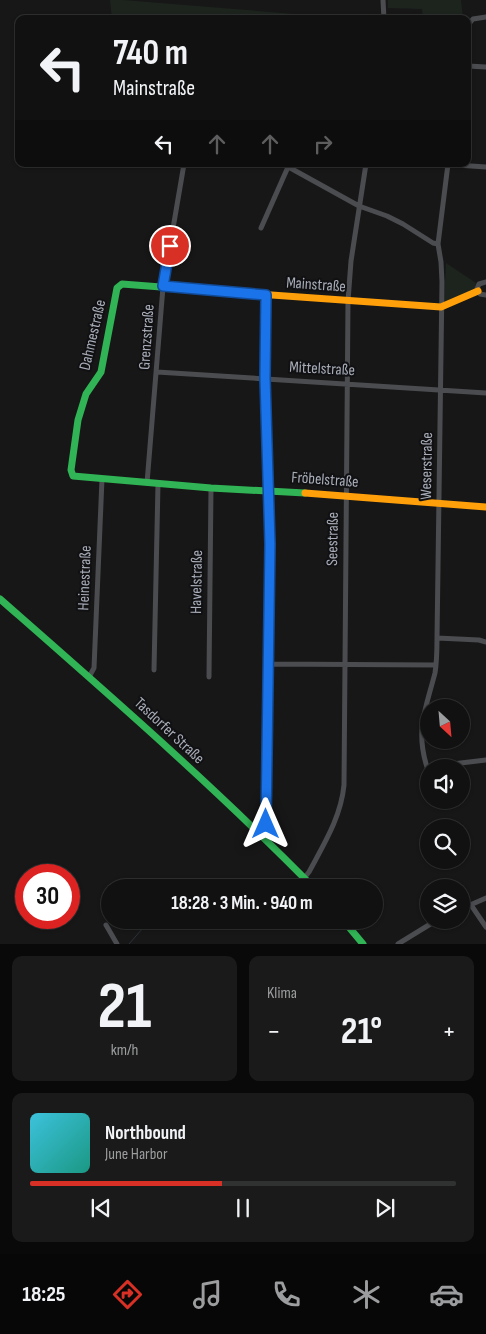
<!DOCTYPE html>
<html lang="de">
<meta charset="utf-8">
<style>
body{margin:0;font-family:"Sofia Sans Condensed",sans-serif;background:#1a1a1a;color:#f1f3f6;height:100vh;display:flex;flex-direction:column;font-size:19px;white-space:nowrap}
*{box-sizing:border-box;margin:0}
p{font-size:16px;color:#9c9d9f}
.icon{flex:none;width:28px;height:28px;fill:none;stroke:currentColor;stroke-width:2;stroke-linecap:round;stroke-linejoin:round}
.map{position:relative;height:944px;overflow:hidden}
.sheet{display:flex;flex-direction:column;gap:12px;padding:12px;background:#090909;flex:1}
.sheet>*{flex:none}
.guide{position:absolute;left:15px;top:15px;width:456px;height:152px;border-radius:10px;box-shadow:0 1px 4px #0004,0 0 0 1px #303131;background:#111;color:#f1f3f6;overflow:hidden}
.needle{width:32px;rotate:154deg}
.fabs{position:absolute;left:420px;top:699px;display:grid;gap:10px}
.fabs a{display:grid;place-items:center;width:50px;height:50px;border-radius:50%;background:#111;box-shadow:0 1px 4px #0004,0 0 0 1px #303131;font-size:25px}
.speed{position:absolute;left:15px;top:864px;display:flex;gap:10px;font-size:25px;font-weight:700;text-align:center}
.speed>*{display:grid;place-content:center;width:65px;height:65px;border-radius:50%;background:#111;box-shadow:0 1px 4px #0004,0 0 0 1px #303131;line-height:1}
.speed .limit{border:8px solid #d22;background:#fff;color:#111}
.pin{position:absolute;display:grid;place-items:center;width:42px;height:42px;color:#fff;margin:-21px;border:2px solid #fff;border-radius:50%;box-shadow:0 1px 5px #0007}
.me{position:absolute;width:55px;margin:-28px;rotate:0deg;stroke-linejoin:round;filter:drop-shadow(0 0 4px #0008)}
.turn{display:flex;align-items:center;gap:18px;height:105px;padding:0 15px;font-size:22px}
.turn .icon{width:65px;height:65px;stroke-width:2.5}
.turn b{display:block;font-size:35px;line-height:42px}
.lanes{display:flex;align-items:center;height:48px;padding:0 15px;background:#0003;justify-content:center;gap:25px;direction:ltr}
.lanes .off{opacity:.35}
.big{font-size:38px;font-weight:700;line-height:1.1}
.sheet .card{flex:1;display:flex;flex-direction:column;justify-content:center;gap:8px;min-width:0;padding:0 18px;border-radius:10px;background:#1a1a1a}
.sheet .dial{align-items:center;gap:0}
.dial b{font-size:65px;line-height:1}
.song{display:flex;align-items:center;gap:15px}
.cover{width:60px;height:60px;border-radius:8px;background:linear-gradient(135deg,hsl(190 70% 55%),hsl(170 70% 35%))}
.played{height:5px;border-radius:2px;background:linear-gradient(90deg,#d93025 45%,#303131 45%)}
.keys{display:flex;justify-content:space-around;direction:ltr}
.heat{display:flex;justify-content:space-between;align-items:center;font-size:28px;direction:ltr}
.sheet .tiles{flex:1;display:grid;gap:12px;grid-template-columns:1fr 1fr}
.card:last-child{grid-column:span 2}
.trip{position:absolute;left:101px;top:879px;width:282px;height:50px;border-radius:25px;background:#111;box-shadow:0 1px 4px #0004,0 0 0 1px #303131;font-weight:700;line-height:50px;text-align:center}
.tab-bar{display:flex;height:80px;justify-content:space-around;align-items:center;background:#070707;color:#9c9d9f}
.tab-bar .icon{width:35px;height:35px}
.tab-bar .selected{color:#d93025}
.tab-bar b{font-size:22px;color:#f1f3f6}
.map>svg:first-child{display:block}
.green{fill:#1d241e}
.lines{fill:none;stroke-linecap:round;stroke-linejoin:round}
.stream{stroke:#2a3239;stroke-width:1}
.street{stroke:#4b4c50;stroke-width:5}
.fast{stroke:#30b455;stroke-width:7}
.slow{stroke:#ff9f0a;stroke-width:7}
.route-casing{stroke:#114b97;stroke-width:12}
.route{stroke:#1a73e8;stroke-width:9}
.labels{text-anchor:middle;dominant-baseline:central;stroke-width:4;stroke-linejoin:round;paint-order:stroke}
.street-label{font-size:16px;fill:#a8adb8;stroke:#111113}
</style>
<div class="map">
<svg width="486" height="944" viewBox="0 0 486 944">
<rect width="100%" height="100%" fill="#171717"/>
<path class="green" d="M110 0H123L356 19H112Z
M388 0H461L463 19H423L422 9 388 8Z
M446 263 476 283 475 289 444 302Z"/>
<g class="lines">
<path class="stream" d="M129 944 150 920"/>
<path class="street" d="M383 0 384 19
M468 25 473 19 486 17
M468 66 486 67
M283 164 359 206 387 216 403 224 433 243 438 244
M442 164 486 167
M448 164 438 244 441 262 442 282 437 638C437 649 437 661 435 673 426 708 415 730 427 767L486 760
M261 228 288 167
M486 282 479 284 477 289 480 294 486 295
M157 372 486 393
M147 483 163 287 184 164
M437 638 479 640 486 642
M267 664 436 665
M154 670 158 484
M89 677 94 668 102 479
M209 677 211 488
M261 834 266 824 270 544 265 378 266 295
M305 877 309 872C324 844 341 817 344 785L348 301 351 261 366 164
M471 905 486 927
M461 909 486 898
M106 925 117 944
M398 944 437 920"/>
<path class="fast" d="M174 288 122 284 117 288 101 372 86 394 78 420 71 470 73 476 211 488 305 493
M0 599C107 693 214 786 314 888
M343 920 363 944"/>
<path class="slow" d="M174 288 441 307 478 291
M305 493 486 507"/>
</g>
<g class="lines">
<defs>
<path id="route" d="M170 246 163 286 266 295 265 378 270 544 266 824"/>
</defs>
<use href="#route" class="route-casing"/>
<use href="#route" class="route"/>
</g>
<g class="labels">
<g class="street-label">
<text transform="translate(316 285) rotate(4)">Mainstraße</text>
<text transform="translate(93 335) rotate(-77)">Dahmestraße</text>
<text transform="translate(147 337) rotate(-86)">Grenzstraße</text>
<text transform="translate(322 369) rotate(3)">Mittelstraße</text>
<text transform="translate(427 466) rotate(-89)">Weserstraße</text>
<text transform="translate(325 480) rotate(4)">Fröbelstraße</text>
<text transform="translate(333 539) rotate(-89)">Seestraße</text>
<text transform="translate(85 578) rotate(-88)">Heinestraße</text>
<text transform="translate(197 582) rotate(-89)">Havelstraße</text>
<text transform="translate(169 731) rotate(43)">Tasdorfer Straße</text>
</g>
</g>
</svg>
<div class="fabs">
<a><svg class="needle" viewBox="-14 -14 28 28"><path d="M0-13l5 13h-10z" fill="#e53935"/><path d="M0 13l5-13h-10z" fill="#9c9d9f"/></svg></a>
<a><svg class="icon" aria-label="sound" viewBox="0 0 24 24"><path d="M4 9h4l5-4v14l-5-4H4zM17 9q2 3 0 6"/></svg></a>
<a><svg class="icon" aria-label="search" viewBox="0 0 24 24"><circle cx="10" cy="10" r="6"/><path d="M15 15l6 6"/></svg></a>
<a><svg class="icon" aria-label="layers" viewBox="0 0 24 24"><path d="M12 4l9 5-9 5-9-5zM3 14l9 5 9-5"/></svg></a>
</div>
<div class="speed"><div class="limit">30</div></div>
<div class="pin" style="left:170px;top:246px;background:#d93025"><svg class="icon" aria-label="arrive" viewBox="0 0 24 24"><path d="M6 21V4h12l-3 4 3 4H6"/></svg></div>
<svg class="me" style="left:266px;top:824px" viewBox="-20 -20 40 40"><path d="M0-17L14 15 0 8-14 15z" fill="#1a73e8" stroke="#fff" stroke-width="4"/></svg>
<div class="trip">18:28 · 3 Min. · 940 m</div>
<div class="guide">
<div class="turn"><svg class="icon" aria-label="left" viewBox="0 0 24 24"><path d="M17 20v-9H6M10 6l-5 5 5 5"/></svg><div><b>740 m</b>Mainstraße</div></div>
<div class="lanes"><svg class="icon" aria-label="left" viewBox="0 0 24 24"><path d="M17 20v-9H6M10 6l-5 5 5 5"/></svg><svg class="icon off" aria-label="ahead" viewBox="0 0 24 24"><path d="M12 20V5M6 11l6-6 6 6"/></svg><svg class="icon off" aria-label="ahead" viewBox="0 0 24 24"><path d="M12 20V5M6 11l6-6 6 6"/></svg><svg class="icon off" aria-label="right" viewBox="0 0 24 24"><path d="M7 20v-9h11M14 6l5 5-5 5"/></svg></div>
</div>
</div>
<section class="sheet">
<div class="tiles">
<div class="card dial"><b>21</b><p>km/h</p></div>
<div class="card"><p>Klima</p>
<div class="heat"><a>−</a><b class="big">21°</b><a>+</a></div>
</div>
<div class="card">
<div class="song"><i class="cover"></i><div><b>Northbound</b><p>June Harbor</p></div></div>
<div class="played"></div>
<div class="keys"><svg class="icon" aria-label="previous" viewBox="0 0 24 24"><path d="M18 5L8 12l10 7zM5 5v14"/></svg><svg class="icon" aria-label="pause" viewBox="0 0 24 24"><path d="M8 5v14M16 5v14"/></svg><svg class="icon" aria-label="next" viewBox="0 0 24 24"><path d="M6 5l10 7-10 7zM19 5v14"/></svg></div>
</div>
</div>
</section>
<nav class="tab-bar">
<b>18:25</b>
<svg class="icon selected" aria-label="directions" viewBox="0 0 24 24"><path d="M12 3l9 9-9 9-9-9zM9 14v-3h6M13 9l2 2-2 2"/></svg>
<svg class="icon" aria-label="music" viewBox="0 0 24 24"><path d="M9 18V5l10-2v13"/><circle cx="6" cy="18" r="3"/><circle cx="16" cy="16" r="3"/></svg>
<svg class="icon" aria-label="phone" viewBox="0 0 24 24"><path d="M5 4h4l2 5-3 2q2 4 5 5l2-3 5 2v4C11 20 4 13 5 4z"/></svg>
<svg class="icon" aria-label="climate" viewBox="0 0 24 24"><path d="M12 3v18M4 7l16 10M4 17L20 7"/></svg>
<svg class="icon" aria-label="car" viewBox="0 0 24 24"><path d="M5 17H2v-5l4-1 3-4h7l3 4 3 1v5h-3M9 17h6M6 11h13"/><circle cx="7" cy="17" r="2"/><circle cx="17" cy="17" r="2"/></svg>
</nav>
